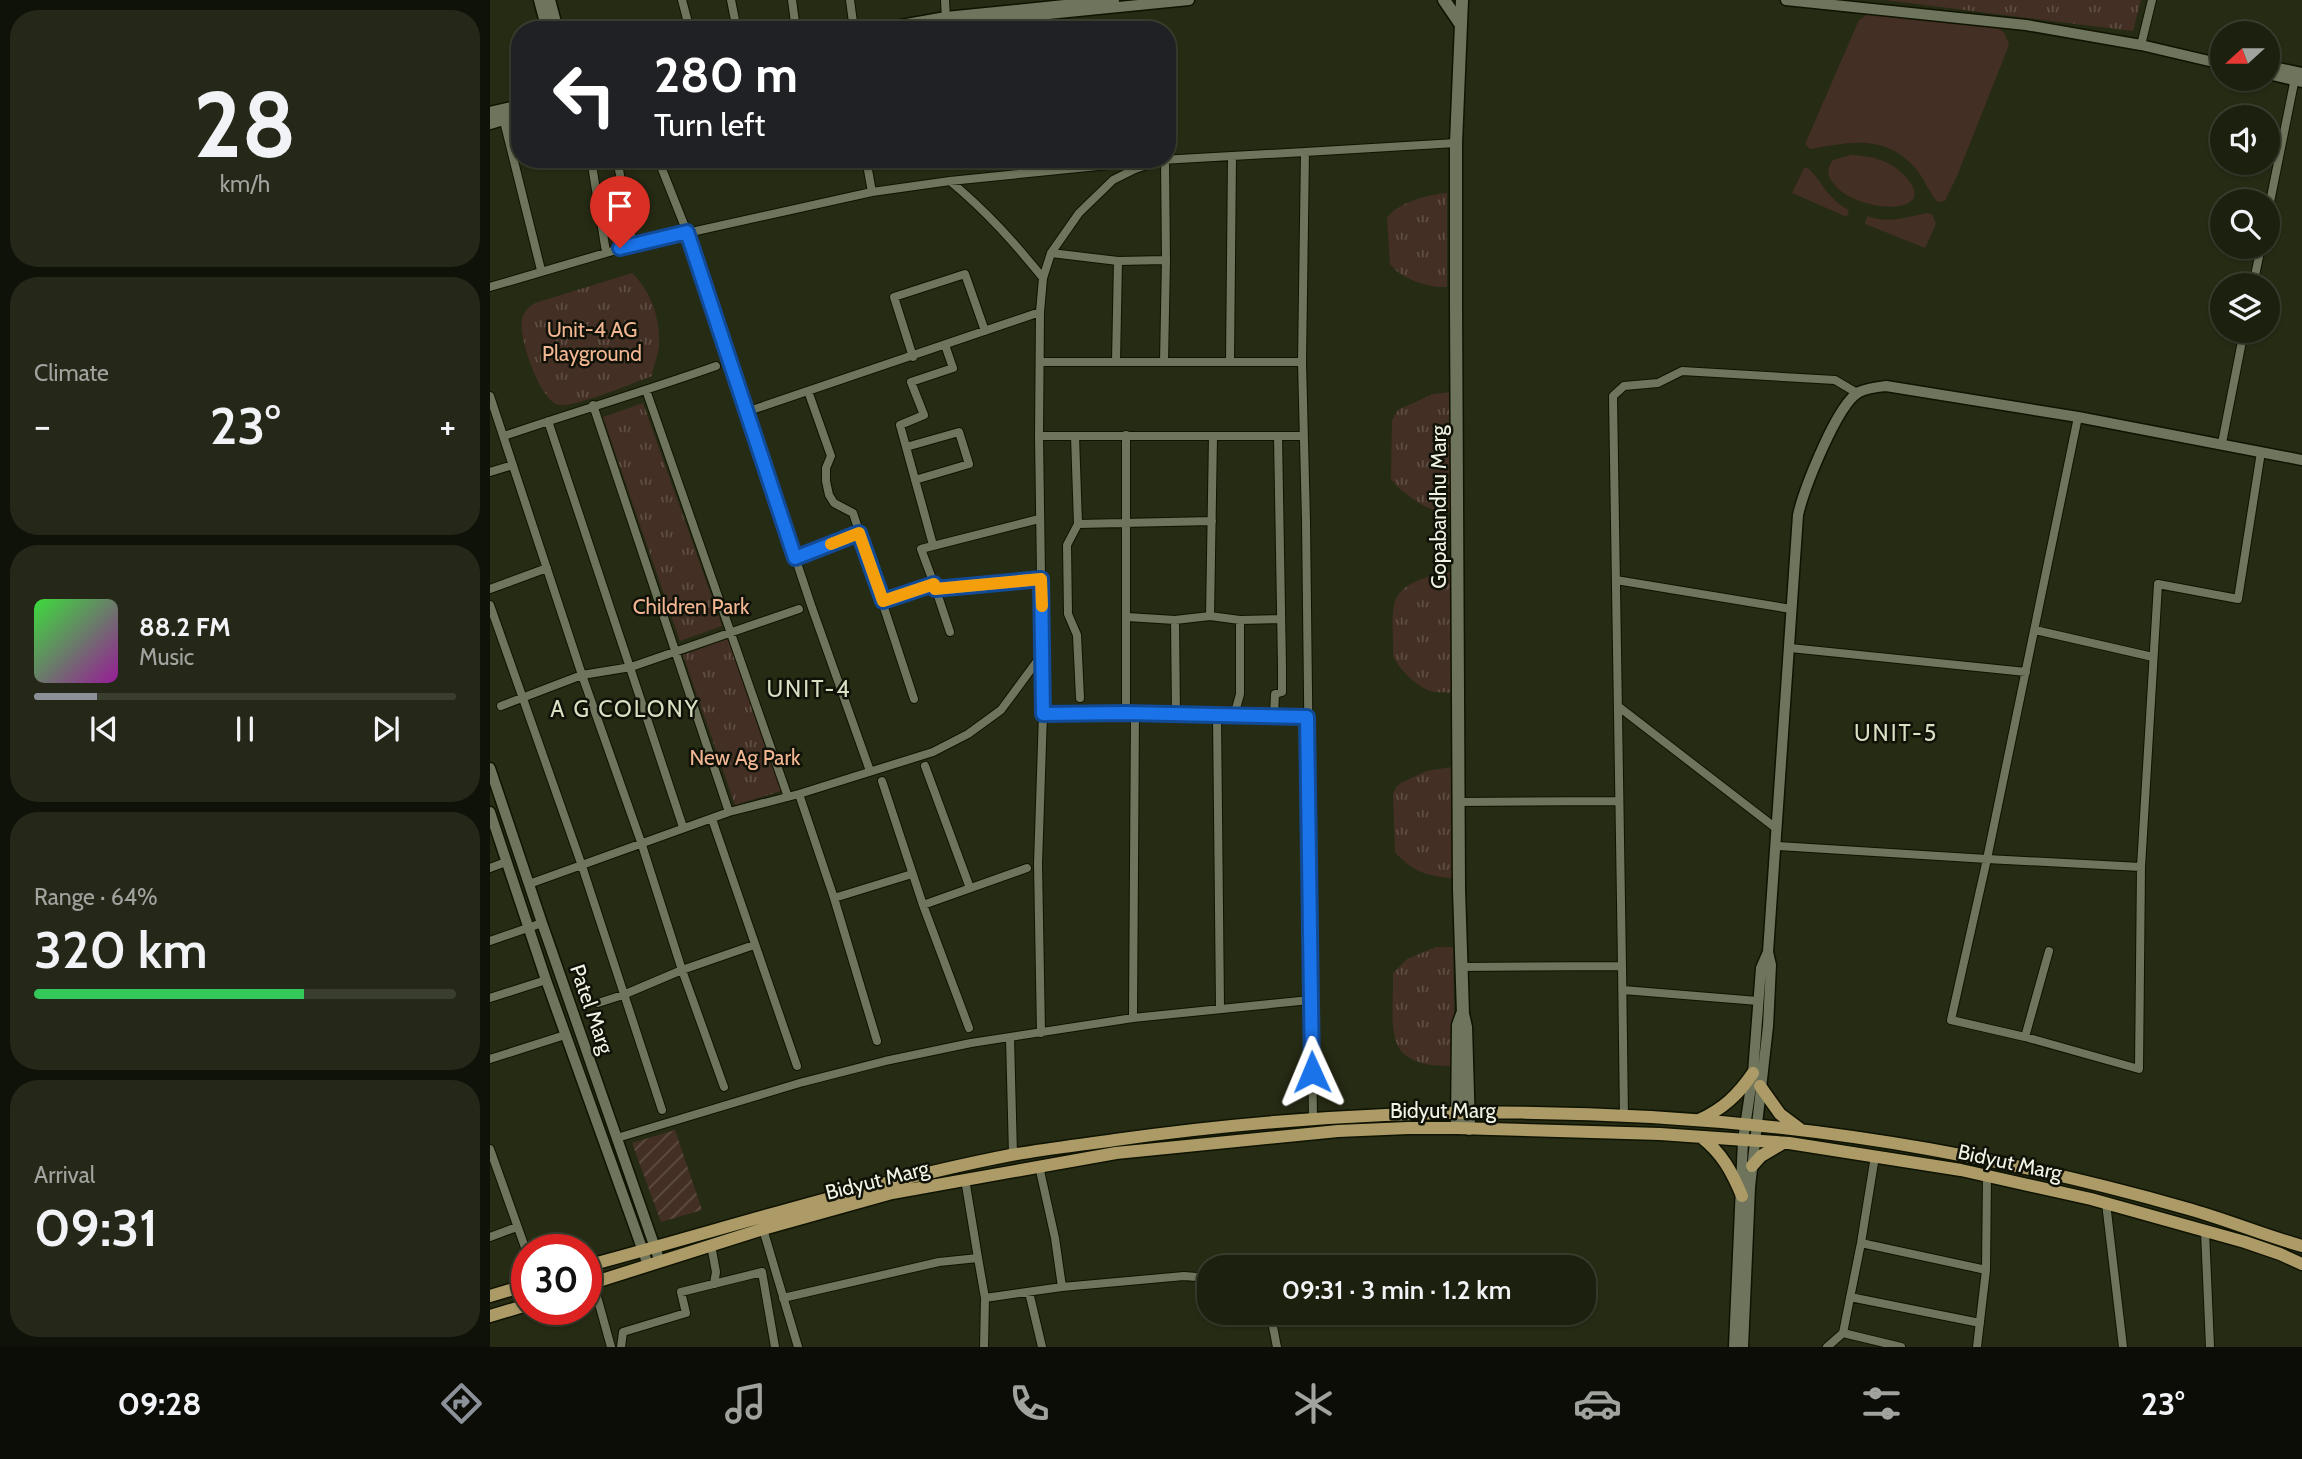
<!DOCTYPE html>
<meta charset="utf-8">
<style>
body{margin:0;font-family:Cabin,sans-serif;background:#252818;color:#f1f3f6;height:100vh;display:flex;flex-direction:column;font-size:26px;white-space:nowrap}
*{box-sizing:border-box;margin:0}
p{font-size:23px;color:#a0a39e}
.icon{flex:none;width:38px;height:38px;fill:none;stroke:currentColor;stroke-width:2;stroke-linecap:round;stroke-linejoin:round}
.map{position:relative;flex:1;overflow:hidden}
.drawer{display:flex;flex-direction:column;gap:10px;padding:10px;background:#0f1208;width:490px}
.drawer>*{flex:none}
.top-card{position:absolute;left:21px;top:21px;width:665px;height:147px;border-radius:28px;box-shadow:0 2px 5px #0004,0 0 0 2px #3a3e2f;background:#202124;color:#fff;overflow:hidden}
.needle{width:46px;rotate:249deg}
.fabs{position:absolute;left:1720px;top:21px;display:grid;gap:14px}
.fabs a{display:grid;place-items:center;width:70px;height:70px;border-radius:50%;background:#1c200f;box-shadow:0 2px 5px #0004,0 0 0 2px #3a3e2f;font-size:35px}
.speed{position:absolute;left:21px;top:1234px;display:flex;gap:14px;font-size:35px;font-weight:700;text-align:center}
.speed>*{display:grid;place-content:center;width:91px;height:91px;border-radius:50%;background:#1c200f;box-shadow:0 2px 5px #0004,0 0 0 2px #3a3e2f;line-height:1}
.speed .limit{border:10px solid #d22;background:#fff;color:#111}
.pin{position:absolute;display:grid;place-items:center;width:60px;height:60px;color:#fff;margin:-72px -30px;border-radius:50% 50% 50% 0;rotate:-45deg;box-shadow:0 0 7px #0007}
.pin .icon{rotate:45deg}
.me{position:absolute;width:77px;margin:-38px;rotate:359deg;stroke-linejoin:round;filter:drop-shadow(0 0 5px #0008)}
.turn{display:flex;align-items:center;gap:24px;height:147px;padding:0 28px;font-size:32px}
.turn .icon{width:91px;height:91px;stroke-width:2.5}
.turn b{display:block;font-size:49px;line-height:60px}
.big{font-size:52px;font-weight:600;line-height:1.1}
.drawer .widget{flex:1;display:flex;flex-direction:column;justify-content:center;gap:10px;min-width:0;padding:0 24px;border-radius:28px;background:#252818}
.drawer .dial{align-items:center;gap:0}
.dial b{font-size:91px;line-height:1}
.song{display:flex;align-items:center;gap:21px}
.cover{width:84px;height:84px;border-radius:10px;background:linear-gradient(135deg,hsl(120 70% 55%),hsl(300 70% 35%))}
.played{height:7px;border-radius:4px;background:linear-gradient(90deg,#8c9099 15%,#3a3e2f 15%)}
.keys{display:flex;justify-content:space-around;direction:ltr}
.heat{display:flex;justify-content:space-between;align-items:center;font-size:38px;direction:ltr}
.charge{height:10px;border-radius:5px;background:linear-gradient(90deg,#34c759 64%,#3a3e2f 0)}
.trip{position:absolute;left:707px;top:1255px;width:399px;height:70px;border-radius:28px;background:#1c200f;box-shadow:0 2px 5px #0004,0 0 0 2px #3a3e2f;font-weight:600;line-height:70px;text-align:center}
.tab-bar{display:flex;height:112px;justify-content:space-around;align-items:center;background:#0b0d06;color:#a0a39e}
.tab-bar .icon{width:49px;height:49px}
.tab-bar .active{color:#8c9099}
.tab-bar b{font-size:32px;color:#f1f3f6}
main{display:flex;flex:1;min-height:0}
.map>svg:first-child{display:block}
.grass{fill:url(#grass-tufts)}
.garden{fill:url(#garden-furrows)}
.pitch{fill:#442f24}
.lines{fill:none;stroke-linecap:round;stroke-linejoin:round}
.minor-casing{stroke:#0f1301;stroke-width:10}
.tertiary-casing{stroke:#0f1301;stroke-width:13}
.secondary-casing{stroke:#0f1301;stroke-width:15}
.primary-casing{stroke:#0f1301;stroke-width:15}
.minor{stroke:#6f755c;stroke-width:8}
.tertiary{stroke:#6f755c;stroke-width:10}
.secondary{stroke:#6f755c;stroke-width:12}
.primary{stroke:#ad9b67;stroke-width:12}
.route-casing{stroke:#114b97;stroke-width:18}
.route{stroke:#1a73e8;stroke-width:12}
.slow{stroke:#f59e0b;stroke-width:12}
.labels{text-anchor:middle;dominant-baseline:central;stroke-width:5;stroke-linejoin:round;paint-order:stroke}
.park-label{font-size:21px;fill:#f3b693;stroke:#101208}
.street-label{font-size:21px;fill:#f0f3e5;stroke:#101208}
.neighbourhood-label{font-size:23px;letter-spacing:2px;fill:#d8dfc2;stroke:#101208}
</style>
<main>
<section class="drawer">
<div class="widget dial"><b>28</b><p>km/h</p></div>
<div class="widget"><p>Climate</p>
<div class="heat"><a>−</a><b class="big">23°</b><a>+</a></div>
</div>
<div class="widget">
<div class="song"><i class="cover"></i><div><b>88.2 FM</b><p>Music</p></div></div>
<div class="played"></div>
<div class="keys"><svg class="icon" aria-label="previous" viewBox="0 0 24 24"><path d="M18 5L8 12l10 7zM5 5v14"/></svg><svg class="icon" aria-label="pause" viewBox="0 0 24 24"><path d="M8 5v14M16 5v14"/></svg><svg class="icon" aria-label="next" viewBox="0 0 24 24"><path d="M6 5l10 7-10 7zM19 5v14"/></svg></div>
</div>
<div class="widget"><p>Range · 64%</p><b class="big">320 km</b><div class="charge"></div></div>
<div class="widget"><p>Arrival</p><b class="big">09:31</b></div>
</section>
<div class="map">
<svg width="1812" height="1347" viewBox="0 0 1812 1347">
<defs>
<pattern id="grass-tufts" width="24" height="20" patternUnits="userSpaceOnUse" patternTransform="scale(1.75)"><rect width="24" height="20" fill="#442f24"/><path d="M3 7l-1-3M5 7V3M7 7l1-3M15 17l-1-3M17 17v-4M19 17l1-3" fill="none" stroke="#5f4e44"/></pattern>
<pattern id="garden-furrows" width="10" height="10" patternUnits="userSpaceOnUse" patternTransform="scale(1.75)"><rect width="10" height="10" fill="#442f24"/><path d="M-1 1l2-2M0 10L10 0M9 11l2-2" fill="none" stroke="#5f4e44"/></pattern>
</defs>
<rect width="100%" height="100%" fill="#262b14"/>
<path class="grass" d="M1395 0H1651L1643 31Z
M957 193V287C939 288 911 279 900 264L897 218C906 203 940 194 957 193Z
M142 273C161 291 170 318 169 344 169 354 163 365 162 376 146 382 83 408 69 405 50 401 28 337 32 319 34 311 39 307 45 303Z
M962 392V511C957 511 950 512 944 510 933 507 907 489 901 479L902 420 908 410 943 394Z
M153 403 232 626 190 641 113 417Z
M960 572 962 693C955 692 947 693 940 691 926 686 909 669 903 656 904 640 901 621 904 605 908 582 942 575 960 572Z
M240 638 294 790 245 805 193 655Z
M962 767 963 878C938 877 922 871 905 852L903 794 906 787 911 783 936 771Z
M946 947H963L965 1066C890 1067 904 1032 903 973L917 959Z"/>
<path class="garden" d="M185 1130 212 1210 171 1222 142 1143Z"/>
<path class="pitch" d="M1378 14 1508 27 1515 34 1519 45 1467 176 1455 201 1448 202C1439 193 1435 180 1427 170 1396 133 1361 142 1320 149L1315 144 1369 20Z
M1361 155C1382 156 1400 160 1415 176 1453 217 1367 214 1344 184 1337 175 1336 169 1343 160Z
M1314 168H1318C1334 184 1338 199 1359 210L1357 217 1302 193Z
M1437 213 1442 214 1446 224 1435 248 1375 224 1377 216C1398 224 1416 217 1437 213Z"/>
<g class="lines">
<defs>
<path id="minor" d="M192 0 200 30
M241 0 247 30
M302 0 306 30
M360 0 364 30
M455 0 456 20
M1651 45 1662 0
M13 117 51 270
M101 159 116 252
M127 159 143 245
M168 159 197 232 321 605 380 771
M376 159 382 192
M671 160 815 152
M460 181C498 213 522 240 553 278
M1778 212 1805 78
M561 253 628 261 626 362
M628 261 676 260
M1763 285 1771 247
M0 287 143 245 382 192 460 181 658 161
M423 357 404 297 475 274 495 331
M550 362H812
M740 362 742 157
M156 390 298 797
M318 391 341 456 336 468V481L339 495 344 503 363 513 424 699
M0 396 92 675 151 842 192 970 234 1087
M103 405 239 812
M256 412 550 312
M1588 417 1497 859 1651 867
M58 421 193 827
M14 436C84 412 156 391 226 366
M549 436H813
M585 436 588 524 577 545 578 614 587 635 590 698
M1732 443 1754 331
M416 447 469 432 479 464 425 480
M0 472 23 465
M588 524 722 521
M443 545 410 425 434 415 421 382 463 368 455 345
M305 558 369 533
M1126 580 1301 609
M444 584 460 632
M0 589 57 568
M445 589 551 579
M393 601 444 584 431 549 549 519
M0 605 92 866 172 1110
M720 616 723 436
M637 617 685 620 720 616 750 620 791 619
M685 620 686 714
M1545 630 1663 657
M1300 648 1536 672
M11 706 92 675 141 667 309 609
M1129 707 1287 829
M636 713V435
M553 714 636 713 817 717
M727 715 730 1008
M744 716 750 694V620
M784 716 785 694 792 692V667L788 436
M435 766 480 888
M392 781 433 905 479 1028
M309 794 344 898 387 1041
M969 802 1129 801
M222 819 307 1066
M1287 846 1497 859 1461 1020 1535 1037 1649 1069 1651 867 1668 584 1748 599 1771 452
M0 868 16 862
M39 884 239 812 309 794 443 752 478 734 511 710 553 653
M344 898 422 874
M433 905 537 868
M0 941 52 923
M1132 966 1123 396 1134 386 1168 383 1192 371 1345 380 1367 393
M971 967 1132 966 1134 1117
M1133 990 1268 1001
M0 998 56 980
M108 1003 133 995 192 970 264 945
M643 1018 645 713
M551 1033 548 864 553 714 549 436 550 312 553 278 561 253 589 213 623 180 645 169 675 159 676 260 674 362
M1535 1037 1559 951
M520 1038 523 1155
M0 1059 75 1035
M823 1120 816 521 812 362 815 152 966 143
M127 1138 313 1082 395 1061 481 1043 643 1018 820 1000
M0 1149 37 1253
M1616 1203 1633 1347
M273 1229 308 1347
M1715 1231 1720 1347
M0 1237 27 1227
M1371 1243 1496 1270
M221 1245 226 1272 224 1284
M488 1258 495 1298 494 1347
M103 1282 121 1347
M572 1287 694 1276 707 1277 719 1282
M539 1292 552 1347
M1360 1297 1490 1323
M293 1298 449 1262 488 1258 475 1179
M495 1298 572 1287 565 1238 549 1166
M775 1312C784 1320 784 1335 787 1347
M1353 1333 1411 1347
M131 1347 133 1332 196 1313 191 1292 272 1272 285 1347
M1337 1347 1353 1333 1371 1243 1385 1156
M1487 1347 1496 1270 1497 1176"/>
<path id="tertiary" d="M1296 0 1536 25 1651 45 1732 64
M383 30 456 17 624 0
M434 30 517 18 699 0
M1778 66 1812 73
M1778 74 1812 82
M0 768 52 923 170 1262
M0 812 56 980 158 1265
M1244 1347 1253 1140 1263 1073 1271 968 1278 952
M1253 1347 1260 1187 1278 1026 1281 965 1278 952 1308 515C1314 489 1347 404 1369 392 1377 388 1387 387 1396 386L1588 417 1812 460"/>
<path id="secondary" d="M50 0 58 30
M59 0 67 30
M954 0 971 25
M972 0 966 143V304L969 889 973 1014 976 1027 979 1129
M0 113 30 106
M0 123 30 114
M967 1128 968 1025 972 1014"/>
<path id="primary" d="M1270 1086 1290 1114 1310 1129
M1209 1120C1233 1109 1248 1095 1263 1073
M1211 1137C1232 1153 1242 1172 1252 1196
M1262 1166 1271 1156 1293 1143
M96 1266C238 1228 377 1183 521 1155 555 1149 590 1145 625 1140 893 1102 1172 1102 1438 1149 1524 1164 1611 1184 1695 1208 1735 1219 1773 1235 1812 1246
M96 1285 273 1229 402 1193 626 1153 848 1131 918 1128H967L1170 1134 1299 1143 1471 1170 1601 1199 1755 1242 1790 1254 1812 1264
M0 1296 37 1285
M0 1316 37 1305"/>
</defs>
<use href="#minor" class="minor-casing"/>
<use href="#tertiary" class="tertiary-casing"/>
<use href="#secondary" class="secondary-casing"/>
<use href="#primary" class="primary-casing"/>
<use href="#minor" class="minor"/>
<use href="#tertiary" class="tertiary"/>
<use href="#secondary" class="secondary"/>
<use href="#primary" class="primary"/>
</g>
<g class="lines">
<defs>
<path id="route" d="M130 248 197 232 305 558 369 533 393 601 444 584 445 589 551 579 553 714 636 713 817 717 822 1072"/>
</defs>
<use href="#route" class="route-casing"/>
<use href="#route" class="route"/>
<path class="slow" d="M341 544 369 533 393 601 444 584 445 589 551 579 552 606"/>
</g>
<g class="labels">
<g class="park-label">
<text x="102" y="329">Unit-4 AG<tspan x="102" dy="24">Playground</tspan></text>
<text x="201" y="606">Children Park</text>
<text x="255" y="757">New Ag Park</text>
</g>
<g class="street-label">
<text transform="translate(948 507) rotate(-90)">Gopabandhu Marg</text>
<text transform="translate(102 1009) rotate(71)">Patel Marg</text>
<text x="953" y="1110">Bidyut Marg</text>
<text transform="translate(1520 1162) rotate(12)">Bidyut Marg</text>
<text transform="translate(387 1180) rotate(-14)">Bidyut Marg</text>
</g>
<g class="neighbourhood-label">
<text x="319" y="689">UNIT-4</text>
<text x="135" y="709">A G COLONY</text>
<text x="1406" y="733">UNIT-5</text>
</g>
</g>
</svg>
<div class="fabs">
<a><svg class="needle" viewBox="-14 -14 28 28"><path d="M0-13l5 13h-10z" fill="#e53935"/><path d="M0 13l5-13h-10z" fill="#a0a39e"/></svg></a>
<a><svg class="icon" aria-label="sound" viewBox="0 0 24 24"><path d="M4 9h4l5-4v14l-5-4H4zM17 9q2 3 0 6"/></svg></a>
<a><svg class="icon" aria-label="search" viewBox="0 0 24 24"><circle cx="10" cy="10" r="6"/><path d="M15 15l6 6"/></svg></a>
<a><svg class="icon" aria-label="layers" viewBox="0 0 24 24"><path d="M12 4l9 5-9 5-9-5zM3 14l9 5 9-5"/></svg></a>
</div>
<div class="speed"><div class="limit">30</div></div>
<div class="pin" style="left:130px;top:248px;background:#d93025"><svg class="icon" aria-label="arrive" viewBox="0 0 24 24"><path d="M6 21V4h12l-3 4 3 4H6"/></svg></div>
<svg class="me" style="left:822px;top:1072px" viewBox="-20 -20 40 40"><path d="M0-17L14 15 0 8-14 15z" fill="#1a73e8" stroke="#fff" stroke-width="4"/></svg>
<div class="trip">09:31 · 3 min · 1.2 km</div>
<div class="top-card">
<div class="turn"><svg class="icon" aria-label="left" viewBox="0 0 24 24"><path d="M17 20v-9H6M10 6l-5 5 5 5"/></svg><div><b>280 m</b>Turn left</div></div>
</div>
</div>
</main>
<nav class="tab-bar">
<b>09:28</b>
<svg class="icon active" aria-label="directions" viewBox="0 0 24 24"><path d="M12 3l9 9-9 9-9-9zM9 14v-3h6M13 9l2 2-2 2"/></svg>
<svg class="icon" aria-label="music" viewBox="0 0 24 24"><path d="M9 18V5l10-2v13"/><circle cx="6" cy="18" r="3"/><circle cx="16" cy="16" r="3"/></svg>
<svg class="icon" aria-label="phone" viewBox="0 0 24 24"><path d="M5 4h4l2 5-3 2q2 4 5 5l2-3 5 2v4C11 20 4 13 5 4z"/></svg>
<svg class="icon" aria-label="climate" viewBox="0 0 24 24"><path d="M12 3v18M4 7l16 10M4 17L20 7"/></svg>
<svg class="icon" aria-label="car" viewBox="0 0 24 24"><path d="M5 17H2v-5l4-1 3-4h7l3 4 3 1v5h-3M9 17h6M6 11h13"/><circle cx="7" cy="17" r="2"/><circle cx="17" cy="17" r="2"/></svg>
<svg class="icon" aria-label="filters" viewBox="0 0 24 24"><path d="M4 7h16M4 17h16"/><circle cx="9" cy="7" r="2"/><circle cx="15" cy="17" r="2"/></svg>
<b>23°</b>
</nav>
